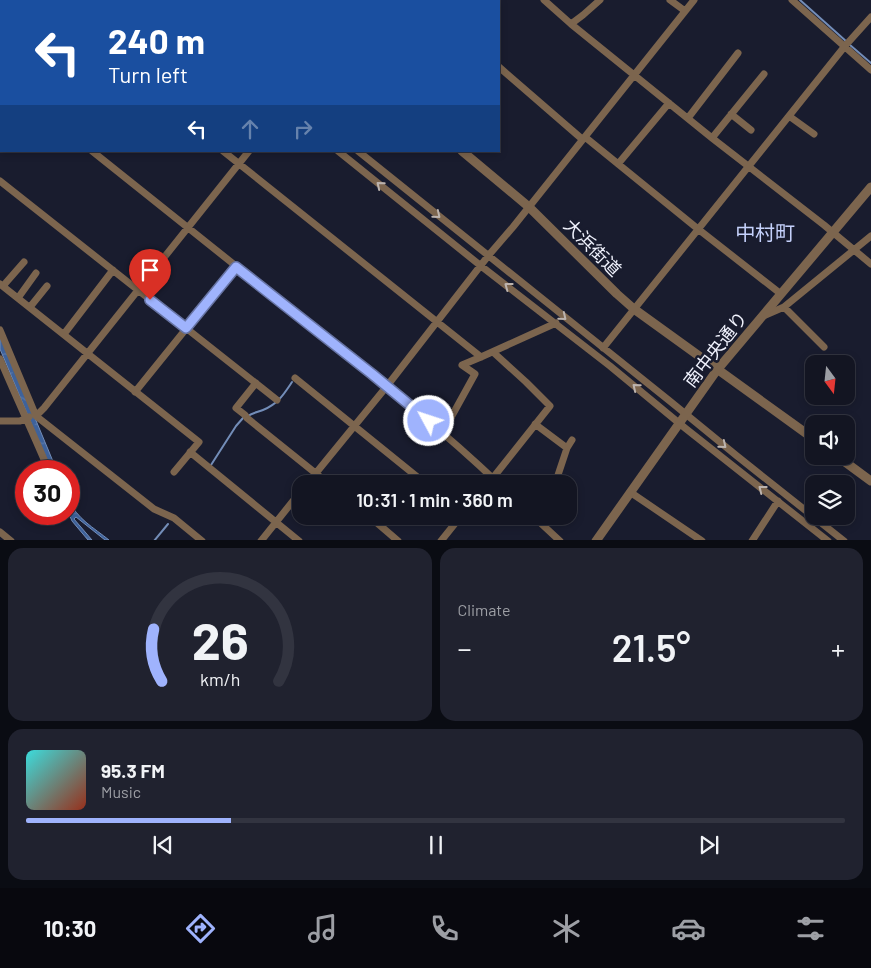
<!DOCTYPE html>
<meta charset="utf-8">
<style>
body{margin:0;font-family:Barlow,"Noto Sans JP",sans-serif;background:#20222f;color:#f1f3f6;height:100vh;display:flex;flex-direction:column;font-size:19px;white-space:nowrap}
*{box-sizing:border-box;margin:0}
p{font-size:16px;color:#9d9fa5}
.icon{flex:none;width:28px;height:28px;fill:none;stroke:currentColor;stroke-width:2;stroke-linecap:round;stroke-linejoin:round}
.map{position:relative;height:540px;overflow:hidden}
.drawer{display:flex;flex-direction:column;gap:8px;padding:8px;background:#0a0c13;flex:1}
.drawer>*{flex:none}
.hud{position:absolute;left:0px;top:0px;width:500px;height:152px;box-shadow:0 2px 8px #0003,0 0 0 1px #323440;background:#1a4fa0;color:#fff;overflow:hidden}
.needle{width:32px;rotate:165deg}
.controls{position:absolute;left:805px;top:355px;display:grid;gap:10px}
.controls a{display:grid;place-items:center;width:50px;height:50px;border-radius:10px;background:#131522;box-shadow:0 2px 8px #0003,0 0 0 1px #323440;font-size:25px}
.speed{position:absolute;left:15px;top:460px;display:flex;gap:10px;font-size:25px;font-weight:700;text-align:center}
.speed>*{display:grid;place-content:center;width:65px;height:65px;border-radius:50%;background:#131522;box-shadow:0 2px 8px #0003,0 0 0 1px #323440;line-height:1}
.speed .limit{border:8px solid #d22;background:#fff;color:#111}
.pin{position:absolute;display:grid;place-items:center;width:42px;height:42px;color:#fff;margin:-51px -21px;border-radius:50% 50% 50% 0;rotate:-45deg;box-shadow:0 0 5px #0007}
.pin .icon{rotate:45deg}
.me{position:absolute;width:55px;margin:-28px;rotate:310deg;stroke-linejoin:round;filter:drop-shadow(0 0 4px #0008)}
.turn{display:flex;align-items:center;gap:18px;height:105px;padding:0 25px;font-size:22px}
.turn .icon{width:65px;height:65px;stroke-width:2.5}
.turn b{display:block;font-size:35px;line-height:42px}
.lanes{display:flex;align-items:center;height:48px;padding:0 25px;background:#0003;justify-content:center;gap:25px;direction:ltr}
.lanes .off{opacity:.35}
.big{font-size:38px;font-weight:600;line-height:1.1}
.drawer .card{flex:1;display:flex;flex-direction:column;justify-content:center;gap:8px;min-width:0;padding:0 18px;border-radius:15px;background:#20222f}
.drawer .dial{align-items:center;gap:0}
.dial svg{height:130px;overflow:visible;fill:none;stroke:#323440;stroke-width:7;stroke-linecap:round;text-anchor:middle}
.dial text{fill:#f1f3f6;stroke:none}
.song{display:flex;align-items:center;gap:15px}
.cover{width:60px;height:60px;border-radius:8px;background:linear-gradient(135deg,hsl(180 70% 55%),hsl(10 70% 35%))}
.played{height:5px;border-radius:2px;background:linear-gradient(90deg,#9fb3fd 25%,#323440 25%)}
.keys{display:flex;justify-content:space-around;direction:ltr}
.heat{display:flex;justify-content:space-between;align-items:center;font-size:28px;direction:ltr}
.drawer .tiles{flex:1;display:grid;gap:8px;grid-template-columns:1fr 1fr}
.card:last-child{grid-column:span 2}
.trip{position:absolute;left:292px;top:475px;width:285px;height:50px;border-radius:15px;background:#131522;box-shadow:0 2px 8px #0003,0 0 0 1px #323440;font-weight:600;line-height:50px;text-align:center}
.menu{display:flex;height:80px;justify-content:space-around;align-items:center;background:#08080e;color:#9d9fa5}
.menu .icon{width:35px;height:35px}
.menu .selected{color:#9fb3fd}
.menu b{font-size:22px;color:#f1f3f6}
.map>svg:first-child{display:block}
.water{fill:url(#water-ripples);stroke:#738db8}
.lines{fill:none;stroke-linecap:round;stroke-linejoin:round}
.stream{stroke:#738db8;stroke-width:2}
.minor{stroke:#7c654e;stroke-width:7}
.tertiary{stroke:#7c654e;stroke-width:9}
.motorway{stroke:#facc9e;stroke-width:12}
.oneway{stroke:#bcb3ae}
.route-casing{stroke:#6774a4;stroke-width:12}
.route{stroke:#9fb3fd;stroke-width:9}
.labels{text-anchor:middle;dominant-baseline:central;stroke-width:5;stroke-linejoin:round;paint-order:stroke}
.street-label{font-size:18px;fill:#f0f2fd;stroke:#191c2e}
.quarter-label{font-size:20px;fill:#c5d1fb;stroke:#191c2e}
</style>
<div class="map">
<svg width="871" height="541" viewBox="0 0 871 541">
<defs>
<pattern id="water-ripples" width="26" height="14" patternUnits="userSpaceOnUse" patternTransform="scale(1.25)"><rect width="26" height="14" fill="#3e629b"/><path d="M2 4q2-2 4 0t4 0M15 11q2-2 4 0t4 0" fill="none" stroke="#5a79aa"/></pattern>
</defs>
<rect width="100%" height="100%" fill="#191c2e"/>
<path class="water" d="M0 334 57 471H51L0 349Z
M69 500C76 518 94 528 109 540H105L76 517 74 519 92 540H88L72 521 69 514Z"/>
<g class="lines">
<path class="stream" d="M800 0 847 42
M850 45 871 63
M248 416C252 413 258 412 263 410 278 404 284 394 292 382
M211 465 236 426 243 418
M154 541 168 524"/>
<path class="minor" d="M54 0 56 1
M424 0 425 1
M544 0 571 24 712 138 824 225 871 264
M670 0 685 11
M792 0 871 70
M23 1 25 0
M149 1 151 0
M193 1 194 0
M216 1 217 0
M233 1V0
M244 1 245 0
M378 1 379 0
M0 23 1 22
M571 24 583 15 600 0
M499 67 582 139
M0 77 1 78
M0 111 1 110
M731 114 751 130
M789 116 814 134
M688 118 738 53
M585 137 698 229 781 294
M712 138 764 74
M92 151C160 206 228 260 296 314 365 369 435 423 499 484
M223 151 481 357
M338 151 481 266 610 366 685 428 828 541
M358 151 671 402 737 456 844 541
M618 164 669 103
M0 181 277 400
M0 284 199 442 174 472
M3 286 24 262
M18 298 36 273
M30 307 47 286
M784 307 824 347
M761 317 784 307 871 236
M0 330 36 416 154 509 174 518 202 541
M64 334 113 270
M603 348 845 46 871 17
M0 359C16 397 33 433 49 471
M295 378 426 484
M256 383 236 408 245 415 247 418 329 484
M135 392 236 267
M37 415 44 408 249 151
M0 421H20L29 417
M535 424 567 448
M443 432 475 374 462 365 481 357 556 323
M190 452 299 541
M307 484 387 386 488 256 513 227 694 0
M488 484 550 406 526 382 493 352
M555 484 567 448 572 440
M630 492 702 541
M369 516 398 541
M533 516 560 541
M0 532 11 541
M261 541 301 491
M441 541 461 516
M752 541 778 501"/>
<path class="tertiary" d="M279 0 281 1
M462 151 529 207 617 294 634 309 814 439
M837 456 871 481
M596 541 717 370 871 187"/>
<path class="motorway" d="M104 1 106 0
M125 1 127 0
M0 70 1 69
M0 85 1 84"/>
</g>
<defs><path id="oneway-chevron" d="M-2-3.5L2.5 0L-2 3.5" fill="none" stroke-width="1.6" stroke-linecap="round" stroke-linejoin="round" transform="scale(1.25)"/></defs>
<g class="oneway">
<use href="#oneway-chevron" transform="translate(380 185) rotate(-141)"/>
<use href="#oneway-chevron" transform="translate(437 215) rotate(39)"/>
<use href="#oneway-chevron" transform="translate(508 286) rotate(-143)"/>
<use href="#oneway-chevron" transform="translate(563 317) rotate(39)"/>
<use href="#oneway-chevron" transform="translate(636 387) rotate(-141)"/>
<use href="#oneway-chevron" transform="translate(723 445) rotate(39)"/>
<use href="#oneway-chevron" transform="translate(762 489) rotate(-142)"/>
</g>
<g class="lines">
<defs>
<path id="route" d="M150 300 186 328 236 267 372 374 429 421"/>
</defs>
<use href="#route" class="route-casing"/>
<use href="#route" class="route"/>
</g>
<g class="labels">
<g class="street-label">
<text transform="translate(593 247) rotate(45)">大浜街道</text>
<text transform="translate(715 349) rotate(-52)">南中央通り</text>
</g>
<g class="quarter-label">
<text x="765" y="232">中村町</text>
</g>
</g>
</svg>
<div class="controls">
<a><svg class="needle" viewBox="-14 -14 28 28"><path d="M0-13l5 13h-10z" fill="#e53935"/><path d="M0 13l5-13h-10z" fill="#9d9fa5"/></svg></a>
<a><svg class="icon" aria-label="sound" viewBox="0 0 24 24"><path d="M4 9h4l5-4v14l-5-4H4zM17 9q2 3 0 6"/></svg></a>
<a><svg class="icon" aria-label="layers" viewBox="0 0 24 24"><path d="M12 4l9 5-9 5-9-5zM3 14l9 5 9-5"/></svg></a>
</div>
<div class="speed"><div class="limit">30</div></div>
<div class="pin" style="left:150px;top:300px;background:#d93025"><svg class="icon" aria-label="arrive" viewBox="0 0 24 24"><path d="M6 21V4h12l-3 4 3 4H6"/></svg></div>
<svg class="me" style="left:429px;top:421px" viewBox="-20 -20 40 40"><circle r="17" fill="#9fb3fd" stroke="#fff" stroke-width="3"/><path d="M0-11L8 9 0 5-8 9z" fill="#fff"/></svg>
<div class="trip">10:31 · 1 min · 360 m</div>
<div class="hud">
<div class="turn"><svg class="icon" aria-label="left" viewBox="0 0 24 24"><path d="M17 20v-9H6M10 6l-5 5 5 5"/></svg><div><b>240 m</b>Turn left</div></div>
<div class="lanes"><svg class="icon" aria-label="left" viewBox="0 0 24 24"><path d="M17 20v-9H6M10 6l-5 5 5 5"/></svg><svg class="icon off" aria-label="ahead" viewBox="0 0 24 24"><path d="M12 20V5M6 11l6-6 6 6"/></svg><svg class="icon off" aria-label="right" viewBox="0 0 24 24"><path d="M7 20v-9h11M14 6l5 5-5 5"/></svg></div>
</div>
</div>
<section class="drawer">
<div class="tiles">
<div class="card dial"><svg viewBox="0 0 100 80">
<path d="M14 69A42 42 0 1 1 86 69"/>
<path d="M14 69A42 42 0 0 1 9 37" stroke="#9fb3fd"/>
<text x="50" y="56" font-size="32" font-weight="700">26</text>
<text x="50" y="72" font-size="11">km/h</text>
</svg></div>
<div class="card"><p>Climate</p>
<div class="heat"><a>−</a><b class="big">21.5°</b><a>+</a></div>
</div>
<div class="card">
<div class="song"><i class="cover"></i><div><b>95.3 FM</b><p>Music</p></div></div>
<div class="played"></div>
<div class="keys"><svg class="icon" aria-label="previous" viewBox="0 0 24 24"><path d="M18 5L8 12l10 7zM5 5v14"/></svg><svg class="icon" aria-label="pause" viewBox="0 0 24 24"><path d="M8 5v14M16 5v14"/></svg><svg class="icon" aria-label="next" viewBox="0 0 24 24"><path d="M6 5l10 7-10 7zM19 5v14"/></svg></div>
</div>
</div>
</section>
<nav class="menu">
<b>10:30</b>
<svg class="icon selected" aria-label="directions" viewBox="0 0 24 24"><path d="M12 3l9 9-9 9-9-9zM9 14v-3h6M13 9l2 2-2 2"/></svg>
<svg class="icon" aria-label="music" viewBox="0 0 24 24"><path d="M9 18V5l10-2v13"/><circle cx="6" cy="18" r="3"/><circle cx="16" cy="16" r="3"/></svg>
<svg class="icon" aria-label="phone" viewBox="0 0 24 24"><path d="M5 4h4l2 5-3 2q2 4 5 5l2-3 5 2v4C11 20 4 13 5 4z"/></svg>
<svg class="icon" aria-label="climate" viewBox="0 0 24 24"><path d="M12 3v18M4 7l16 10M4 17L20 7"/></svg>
<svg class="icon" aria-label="car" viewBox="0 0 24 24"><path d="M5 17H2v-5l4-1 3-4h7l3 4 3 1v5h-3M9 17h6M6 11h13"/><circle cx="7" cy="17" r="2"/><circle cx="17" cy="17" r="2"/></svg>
<svg class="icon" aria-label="filters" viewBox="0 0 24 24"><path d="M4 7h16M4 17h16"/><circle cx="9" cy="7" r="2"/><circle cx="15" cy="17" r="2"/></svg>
</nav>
